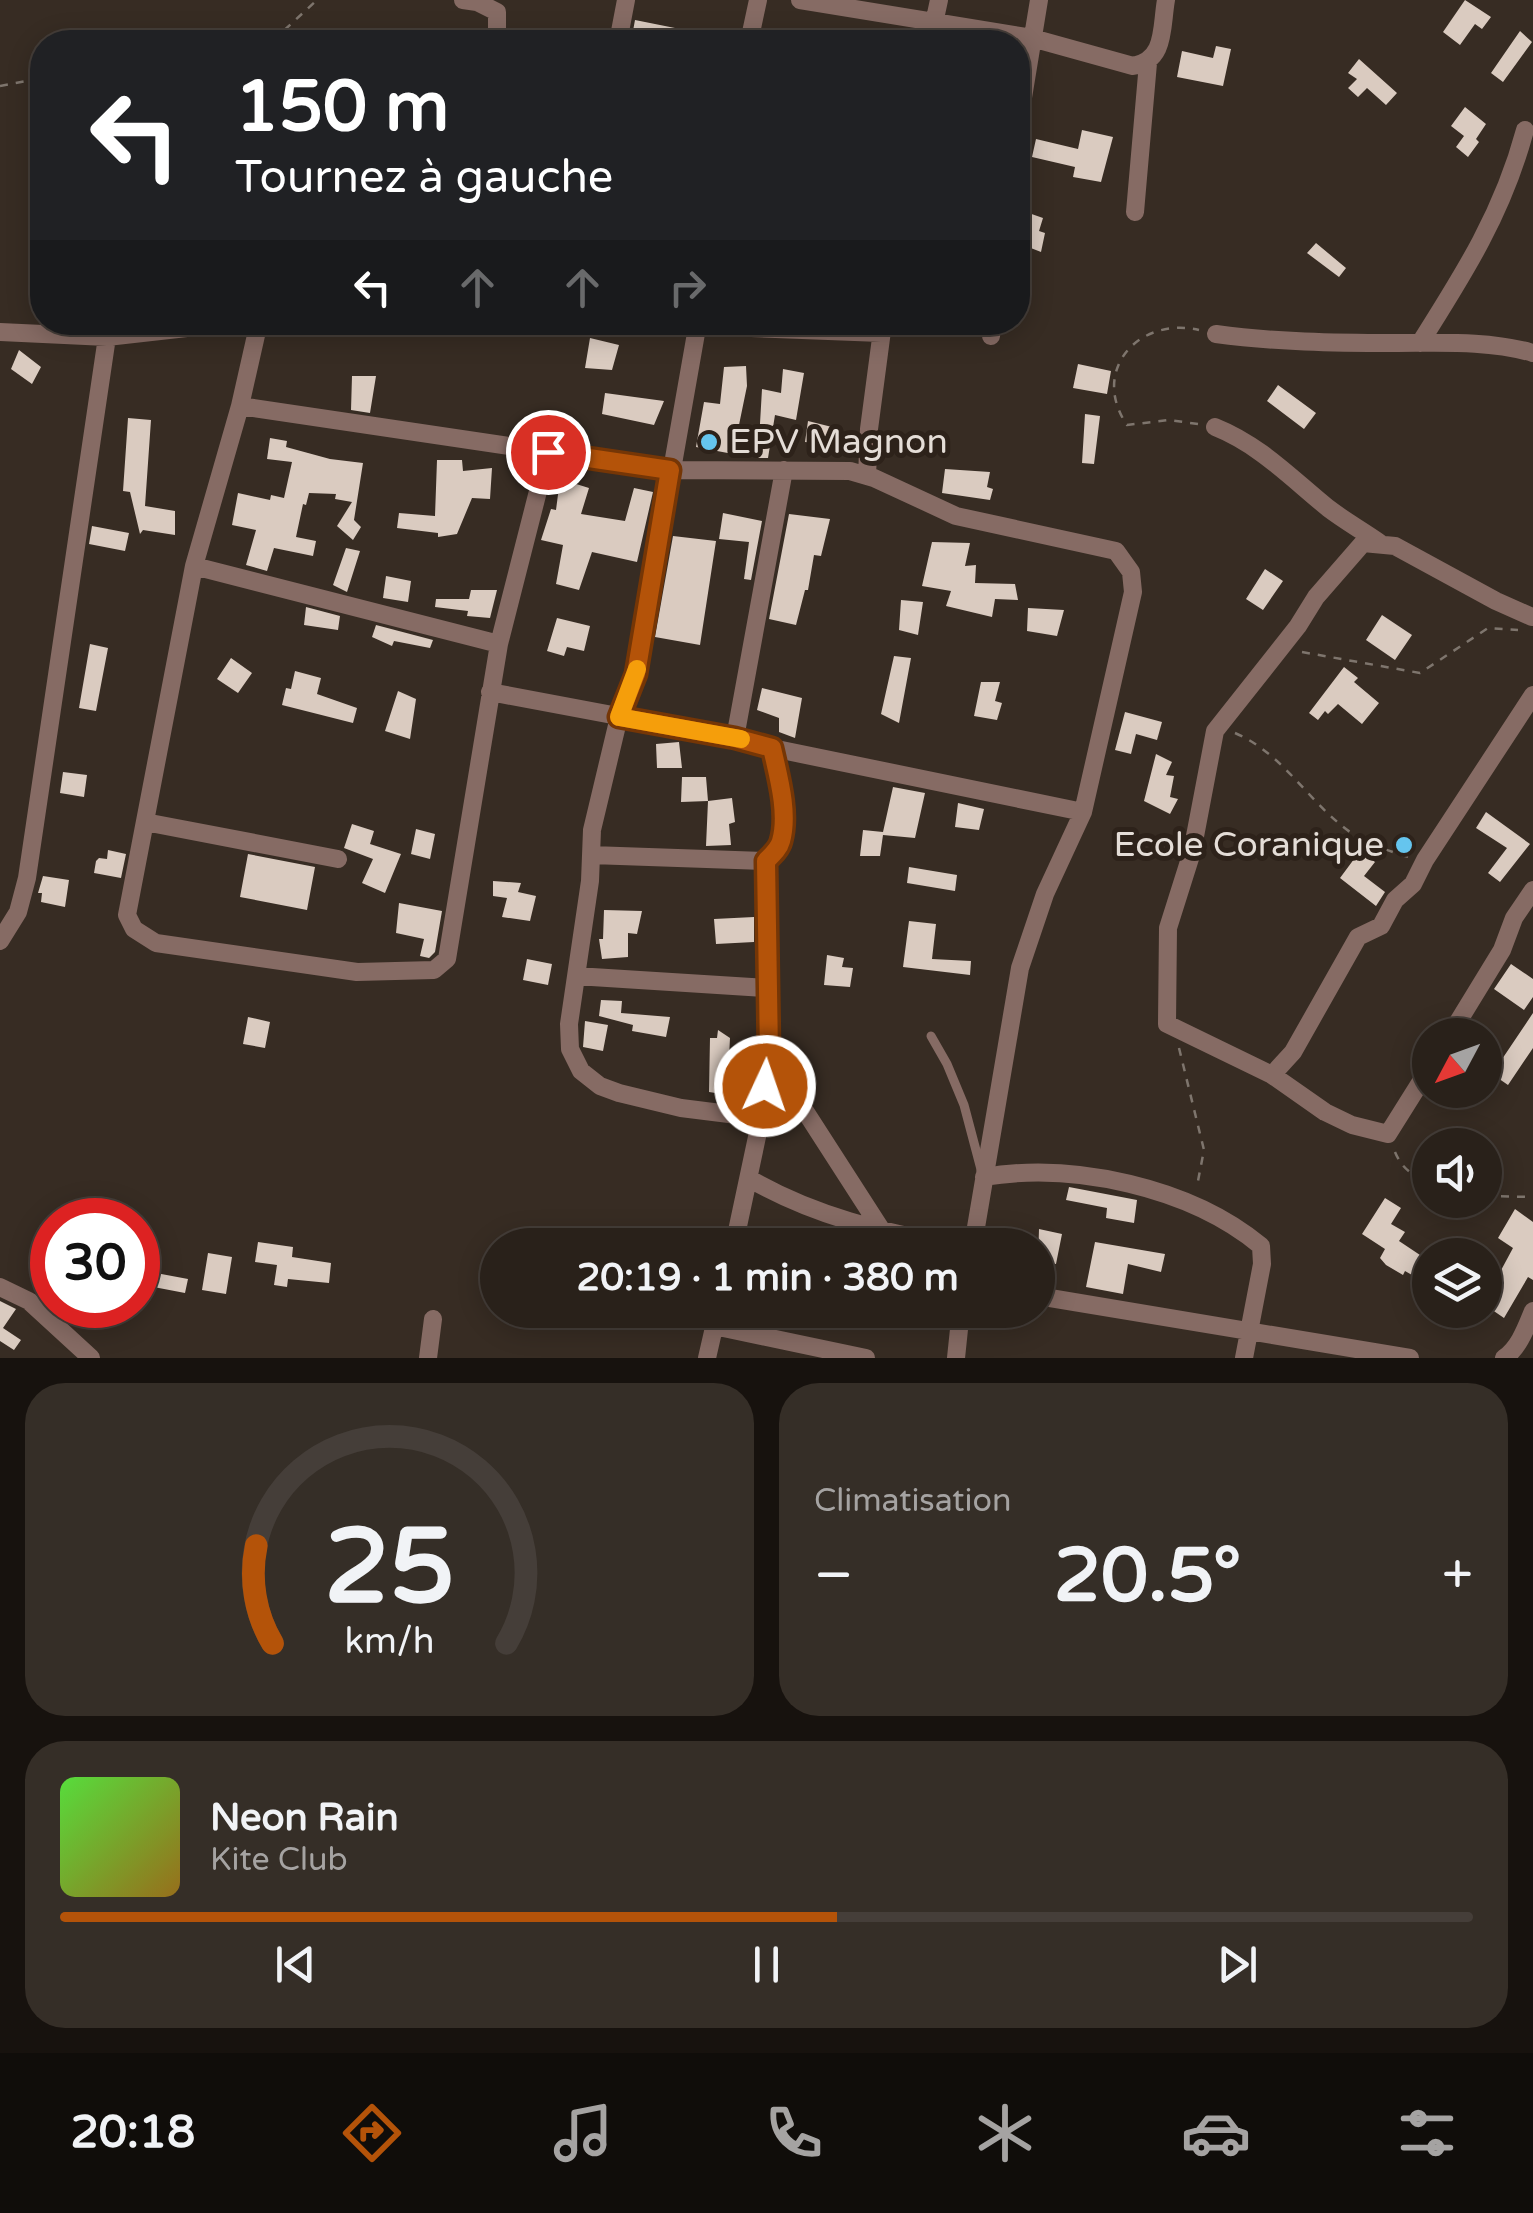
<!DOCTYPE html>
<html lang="fr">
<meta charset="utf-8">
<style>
body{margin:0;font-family:"Varela Round",sans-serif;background:#352e27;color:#f1f3f6;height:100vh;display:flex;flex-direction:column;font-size:38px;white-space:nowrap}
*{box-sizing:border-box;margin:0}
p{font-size:32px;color:#a5a3a2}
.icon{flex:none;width:55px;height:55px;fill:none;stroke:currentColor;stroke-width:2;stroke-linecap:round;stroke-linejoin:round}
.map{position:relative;height:1358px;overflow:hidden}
.sheet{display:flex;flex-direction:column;gap:25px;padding:25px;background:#17120e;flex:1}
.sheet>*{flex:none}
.hud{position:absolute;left:30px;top:30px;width:1000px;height:305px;border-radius:40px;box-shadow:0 5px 25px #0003,0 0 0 2px #453e39;background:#202124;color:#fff;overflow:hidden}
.needle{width:65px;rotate:229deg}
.buttons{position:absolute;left:1412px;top:1018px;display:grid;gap:20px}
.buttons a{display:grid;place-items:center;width:90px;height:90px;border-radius:50%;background:#29211a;box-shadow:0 5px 25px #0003,0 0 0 2px #453e39;font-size:50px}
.speed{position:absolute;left:30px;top:1198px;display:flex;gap:20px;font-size:50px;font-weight:700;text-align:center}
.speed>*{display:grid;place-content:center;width:130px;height:130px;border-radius:50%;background:#29211a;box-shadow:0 5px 25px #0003,0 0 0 2px #453e39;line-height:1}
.speed .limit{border:15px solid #d22;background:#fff;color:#111}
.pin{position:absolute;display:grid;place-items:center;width:85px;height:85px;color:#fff;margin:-42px;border:5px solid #fff;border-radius:50%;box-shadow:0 2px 10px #0007}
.me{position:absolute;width:110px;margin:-55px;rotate:3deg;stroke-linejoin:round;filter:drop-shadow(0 0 8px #0008)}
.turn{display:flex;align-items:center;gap:35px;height:210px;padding:0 40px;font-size:45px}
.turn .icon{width:130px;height:130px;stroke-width:2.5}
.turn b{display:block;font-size:70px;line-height:85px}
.lanes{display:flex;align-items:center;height:95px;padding:0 40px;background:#0003;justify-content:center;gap:50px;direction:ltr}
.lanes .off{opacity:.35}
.big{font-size:75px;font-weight:700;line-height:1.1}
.sheet .card{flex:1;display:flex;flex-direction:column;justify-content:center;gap:15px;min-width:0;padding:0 35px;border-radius:40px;background:#352e27}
.sheet .dial{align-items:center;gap:0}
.dial svg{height:260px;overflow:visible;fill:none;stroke:#453e39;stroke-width:7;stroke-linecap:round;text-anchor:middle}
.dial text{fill:#f1f3f6;stroke:none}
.song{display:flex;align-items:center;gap:30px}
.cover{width:120px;height:120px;border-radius:15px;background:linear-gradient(135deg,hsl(110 70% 55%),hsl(40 70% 35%))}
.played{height:10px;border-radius:5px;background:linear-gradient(90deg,#b45309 55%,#453e39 55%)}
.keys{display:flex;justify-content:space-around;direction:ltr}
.heat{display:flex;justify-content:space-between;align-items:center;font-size:55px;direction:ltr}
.sheet .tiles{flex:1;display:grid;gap:25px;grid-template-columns:1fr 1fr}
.card:last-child{grid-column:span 2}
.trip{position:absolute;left:480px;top:1228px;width:575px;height:100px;border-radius:50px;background:#29211a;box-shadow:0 5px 25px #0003,0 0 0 2px #453e39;font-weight:700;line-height:100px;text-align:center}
.menu{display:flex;height:160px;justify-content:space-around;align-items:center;background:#100d0a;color:#a5a3a2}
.menu .icon{width:70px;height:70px}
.menu .selected{color:#b45309}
.menu b{font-size:45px;color:#f1f3f6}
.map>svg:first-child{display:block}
.building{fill:#dacbc0}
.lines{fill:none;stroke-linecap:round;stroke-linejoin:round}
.path{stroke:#7e756d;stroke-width:2.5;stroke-dasharray:8 8;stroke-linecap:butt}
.service{stroke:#866b64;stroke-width:9}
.minor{stroke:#866b64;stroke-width:18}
.route-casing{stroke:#753606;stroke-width:25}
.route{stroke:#b45309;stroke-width:18}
.slow{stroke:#f59e0b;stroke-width:18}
.poi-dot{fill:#65c5ee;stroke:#2d221a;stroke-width:4}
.labels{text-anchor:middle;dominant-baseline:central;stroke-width:10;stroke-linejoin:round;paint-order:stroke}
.poi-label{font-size:35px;fill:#e4ddd7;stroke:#2d221a;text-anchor:start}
</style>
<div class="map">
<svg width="1533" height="1358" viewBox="0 0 1533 1358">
<rect width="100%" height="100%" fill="#372c23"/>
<path class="building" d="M1465 0 1491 17 1482 29 1475 24 1460 45 1443 32Z
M635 20 680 29 678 42H631Z
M1520 31 1532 42 1503 82 1491 73Z
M1216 46 1231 49 1223 86 1177 77 1182 51 1213 58Z
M1359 59 1397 93 1386 105 1367 88 1358 97 1348 88 1357 79 1348 73Z
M1465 107 1486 124 1476 139 1479 142 1468 157 1456 147 1464 136 1451 126Z
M1082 130 1113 137 1101 182 1073 177 1075 167 1032 157 1036 139 1078 149Z
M1023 211 1043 218 1039 231 1045 233 1041 252 1018 243Z
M1316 243 1346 268 1339 277 1307 253Z
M590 338 619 345 612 370 585 368Z
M19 350 41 367 32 384 11 369Z
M1078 364 1111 371 1107 394 1073 388Z
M746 366 747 386 733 454 696 447 704 402 720 404 724 367Z
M783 369 804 373 796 420 775 415 768 458H758L762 389 781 393Z
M352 376H376L370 413 351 410Z
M1278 385 1316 413 1304 429 1267 401Z
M605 393 664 401 654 425 602 414Z
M1085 414 1100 416 1094 464 1082 463Z
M128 418 151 420 145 506 175 511V535L143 530 140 534 130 492 123 491Z
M808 421 840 429 836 445 805 442Z
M270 438 287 441 286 447 330 459 363 463 354 520 361 527 353 540 337 526 352 502 335 499 336 494 309 493 306 505 303 504 296 537 316 541 313 556 274 548 267 571 246 565 256 530 232 525 238 493 270 500 271 495 284 498 292 462 267 459Z
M437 460H462L463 471 492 468 490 499 472 498 457 534 438 537V533L397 528 399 513 435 516Z
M945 469 990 472 987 487 993 489 990 500 942 493Z
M560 479 589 488 581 514 625 521 634 488 653 492 637 562 592 552 579 590 556 584 563 545 541 540 551 509 556 510Z
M723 513 762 521 751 580 744 579 749 542 719 539Z
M789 514 830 519 821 556 814 555 808 590H805L796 625 769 619Z
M92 526 129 533 125 551 89 544Z
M673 536 716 541 700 645 655 637Z
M932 542 970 543 965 566 976 565 975 583 1015 584 1018 600 995 599 992 617 946 606 951 591 922 586Z
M346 548 360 551 347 592 333 585Z
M1265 569 1283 581 1263 610 1246 599Z
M386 576 411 581 408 602 383 598Z
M471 590H497L490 618 467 616 468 611 435 607 436 599H469Z
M901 600 923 602 918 635 899 630Z
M306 607 340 616 338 630 304 625Z
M1028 608 1064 610 1057 636 1027 631Z
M1382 615 1412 635 1395 660 1366 640Z
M557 618 590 626 584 651 567 647 564 656 547 651Z
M376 625 433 640 430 648 394 641 392 646 372 637Z
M90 644 108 648 96 711 79 708Z
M894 656 911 658 899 723 881 714Z
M231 658 252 673 238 693 217 679Z
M1344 667 1358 678 1354 682 1379 703 1362 724 1338 704 1328 714 1325 711 1318 720 1309 713Z
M295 671 321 678 317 694 357 708 353 723 282 705 286 688 291 689Z
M981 682H1000L995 701 1002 703 997 720 974 716Z
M762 688 802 698 795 738 779 732V718L757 710Z
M398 691 416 699 410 739 385 731Z
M1125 712 1162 722 1157 740 1136 734 1131 754 1115 750Z
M679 742 682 768H657L656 744Z
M1156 754 1172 762 1166 775 1174 776 1170 797 1178 799 1170 814 1144 801Z
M63 772 87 775 84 797 60 793Z
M682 777H706L708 801 681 802Z
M893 787 925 793 915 838 883 835 880 856H860L863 830 883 832Z
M732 798 735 822 729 824 731 845 706 846 708 801Z
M958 803 984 809 979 830 955 827Z
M1486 812 1530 844 1500 882 1488 873 1507 848 1476 828Z
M352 824 374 831 370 844 401 854 385 893 362 883 373 859 344 848Z
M416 829 435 834 430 859 411 854Z
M108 850 126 854 121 878 94 873 96 861 99 858 107 859Z
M1360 851 1375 862 1364 876 1385 892 1376 906 1340 878Z
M248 854 315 867 307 910 240 897Z
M909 867 957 875 955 891 907 883Z
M43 876 69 880 65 907 41 902 42 893H38Z
M493 881 521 883 518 892 536 896 530 921 502 917 507 898 493 896Z
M399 903 442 911 435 952 429 958 420 956 424 939 396 933Z
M604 910 642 911 637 934 628 933V957L602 959 599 939H603Z
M754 917V942L716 944 714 919Z
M909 921 936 924 932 959 971 961 970 975 903 967Z
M827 955 844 958 842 967 853 968 850 987 824 985Z
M527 959 552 964 548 985 523 980Z
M1511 964 1533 979V997L1524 1010 1494 989Z
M601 1000 622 1001 621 1013 670 1017 666 1037 632 1031 633 1025 599 1016Z
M1533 1013V1048L1508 1085 1492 1074Z
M248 1017 270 1022 265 1048 243 1044Z
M585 1021 608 1025 603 1051 583 1047Z
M718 1030 730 1038 728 1078 722 1094 709 1092 710 1038H717Z
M1069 1187 1137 1200 1134 1223 1106 1218 1107 1208 1066 1200Z
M1385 1198 1401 1208 1391 1224 1405 1232 1399 1241 1423 1257 1412 1275 1405 1271 1403 1275 1386 1265 1380 1258 1385 1249 1362 1234Z
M1515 1209 1533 1222V1280L1528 1277 1504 1318 1485 1305V1300L1513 1248 1498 1238Z
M1039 1229 1062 1234 1056 1264 1038 1262Z
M258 1242 293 1247 292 1257 331 1263 329 1283 288 1279 287 1287 274 1285 277 1265 255 1262Z
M1095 1242 1165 1254 1161 1272 1128 1264 1123 1294 1086 1287Z
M208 1253 232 1257 226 1294 202 1290Z
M140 1270 188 1279 185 1293 138 1284Z
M0 1301 16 1309 3 1328 21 1340 14 1350 0 1341Z"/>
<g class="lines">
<path class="path" d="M239 42 279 35 317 0
M0 86 42 78
M1198 424 1169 420 1127 425C1090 371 1138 316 1199 330
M1302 652 1420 673 1488 628 1518 630
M1235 733C1284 754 1308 802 1350 832 1368 844 1388 851 1409 857
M1179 1048 1204 1150 1197 1186
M1395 1152C1402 1169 1413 1176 1430 1182
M1485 1196 1533 1197"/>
<path class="service" d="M931 1036 947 1064 964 1105 982 1173"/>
<path class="minor" d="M463 0 477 2 497 12V42
M800 0 1032 38 1133 66C1166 60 1161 28 1166 0
M618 42 626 0
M749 42 758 0
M930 42 939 0
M1018 128 1039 0
M1135 212 1148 63
M259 322 240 406 194 566 127 915 134 929 156 943 357 972 434 970 447 959 499 644 548 452
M594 322 881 333
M698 322 636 674 619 717 592 830 590 881 569 1024 570 1049 581 1071 600 1086 619 1093 681 1108 761 1118 734 1245
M0 332 107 337 27 878 18 912 0 941
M1216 334C1275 342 1334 343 1394 343 1439 343 1489 340 1533 353
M991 336 992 322
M107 337 240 322
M1420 343C1465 272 1503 212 1525 130
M240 406 670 470 850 471 874 478 956 516 1116 551 1131 572 1133 592 1083 812 1045 894 1020 968 973 1245
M1215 427C1260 445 1291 478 1328 508 1345 521 1363 531 1380 543
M867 476 869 429 883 323
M194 566 499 644
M490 692 735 738 772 748 1083 812
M735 738 784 470
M145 822 338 859
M591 855 766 861
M576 976 766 988 769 1055 761 1118
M766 988V861C771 855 779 849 781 841 789 814 778 775 772 748
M1450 1035 1502 950 1514 918 1533 890
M769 1055 881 1229
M1430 1067 1388 1134 1352 1125 1325 1112 1272 1075 1167 1024 1168 928 1192 852 1215 731 1298 626 1316 597 1363 543 1395 546 1496 601 1532 617
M1272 1075 1293 1052 1358 937 1381 926 1395 900 1413 884 1425 860 1533 695
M984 1177C1073 1162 1190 1187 1261 1246L1262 1264 1244 1358
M750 1179C814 1216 882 1232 954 1245
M0 1287 29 1301 91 1358
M1038 1296 1410 1358
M714 1326 866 1358
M428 1358 433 1319
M707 1358 718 1310
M956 1358 961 1310
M1504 1358C1519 1348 1526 1328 1533 1311"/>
</g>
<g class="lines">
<defs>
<path id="route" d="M548 452 670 470 636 674 619 717 735 738 772 748C778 775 789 813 781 841 779 849 772 855 766 861L769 1054 765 1086"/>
</defs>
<use href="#route" class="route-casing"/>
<use href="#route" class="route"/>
<path class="slow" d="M637 669 619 717 741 739"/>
</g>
<g class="poi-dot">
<circle cx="709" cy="442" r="10"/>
<circle cx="1404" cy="845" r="10"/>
</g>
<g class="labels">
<g class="poi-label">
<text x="729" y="442">EPV Magnon</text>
<text x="1384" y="845" text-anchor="end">Ecole Coranique</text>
</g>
</g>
</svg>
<div class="buttons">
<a><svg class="needle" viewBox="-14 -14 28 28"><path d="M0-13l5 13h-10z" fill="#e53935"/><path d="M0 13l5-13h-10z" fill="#a5a3a2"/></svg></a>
<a><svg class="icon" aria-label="sound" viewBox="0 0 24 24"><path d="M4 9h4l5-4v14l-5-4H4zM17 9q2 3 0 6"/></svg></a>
<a><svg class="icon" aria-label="layers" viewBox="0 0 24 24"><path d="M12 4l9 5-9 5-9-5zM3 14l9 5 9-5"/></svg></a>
</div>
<div class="speed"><div class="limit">30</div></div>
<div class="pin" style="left:548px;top:452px;background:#d93025"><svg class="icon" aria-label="arrive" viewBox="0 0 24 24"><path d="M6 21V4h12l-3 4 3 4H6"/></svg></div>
<svg class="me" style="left:765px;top:1086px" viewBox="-20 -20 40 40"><circle r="17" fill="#b45309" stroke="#fff" stroke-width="3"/><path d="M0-11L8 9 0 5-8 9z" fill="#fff"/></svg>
<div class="trip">20:19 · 1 min · 380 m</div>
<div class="hud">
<div class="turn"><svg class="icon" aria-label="left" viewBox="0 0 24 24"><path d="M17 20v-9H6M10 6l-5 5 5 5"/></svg><div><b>150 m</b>Tournez à gauche</div></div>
<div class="lanes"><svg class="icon" aria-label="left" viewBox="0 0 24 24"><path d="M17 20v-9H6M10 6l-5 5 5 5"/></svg><svg class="icon off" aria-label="ahead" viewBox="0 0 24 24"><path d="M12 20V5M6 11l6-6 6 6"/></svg><svg class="icon off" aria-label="ahead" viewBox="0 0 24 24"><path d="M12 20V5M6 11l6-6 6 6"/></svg><svg class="icon off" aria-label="right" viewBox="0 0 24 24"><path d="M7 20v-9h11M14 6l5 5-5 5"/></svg></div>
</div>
</div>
<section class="sheet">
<div class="tiles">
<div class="card dial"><svg viewBox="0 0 100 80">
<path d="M14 69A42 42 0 1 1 86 69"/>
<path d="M14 69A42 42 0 0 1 9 39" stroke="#b45309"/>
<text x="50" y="56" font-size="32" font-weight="700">25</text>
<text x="50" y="72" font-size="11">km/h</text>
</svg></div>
<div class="card"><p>Climatisation</p>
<div class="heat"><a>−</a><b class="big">20.5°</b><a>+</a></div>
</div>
<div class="card">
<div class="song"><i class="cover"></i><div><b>Neon Rain</b><p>Kite Club</p></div></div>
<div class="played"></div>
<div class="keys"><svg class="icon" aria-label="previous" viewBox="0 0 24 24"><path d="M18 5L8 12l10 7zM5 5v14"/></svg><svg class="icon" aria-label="pause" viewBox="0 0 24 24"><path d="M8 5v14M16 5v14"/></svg><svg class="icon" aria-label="next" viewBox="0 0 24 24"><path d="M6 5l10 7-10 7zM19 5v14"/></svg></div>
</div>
</div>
</section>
<nav class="menu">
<b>20:18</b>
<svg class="icon selected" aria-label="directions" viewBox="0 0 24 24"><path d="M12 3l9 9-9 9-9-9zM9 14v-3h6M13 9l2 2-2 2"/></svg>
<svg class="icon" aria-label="music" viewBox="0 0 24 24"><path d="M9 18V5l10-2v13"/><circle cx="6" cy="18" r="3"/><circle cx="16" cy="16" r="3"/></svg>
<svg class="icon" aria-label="phone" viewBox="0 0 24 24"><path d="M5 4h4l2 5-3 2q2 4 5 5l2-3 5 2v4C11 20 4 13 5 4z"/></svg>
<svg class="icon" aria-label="climate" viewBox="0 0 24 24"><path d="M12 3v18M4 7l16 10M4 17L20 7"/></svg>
<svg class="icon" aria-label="car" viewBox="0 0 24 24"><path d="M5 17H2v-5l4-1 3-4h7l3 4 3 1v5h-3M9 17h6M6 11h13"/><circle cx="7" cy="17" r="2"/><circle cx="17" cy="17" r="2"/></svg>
<svg class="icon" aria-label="filters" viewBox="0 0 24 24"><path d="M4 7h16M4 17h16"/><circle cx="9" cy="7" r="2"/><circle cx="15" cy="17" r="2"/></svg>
</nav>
